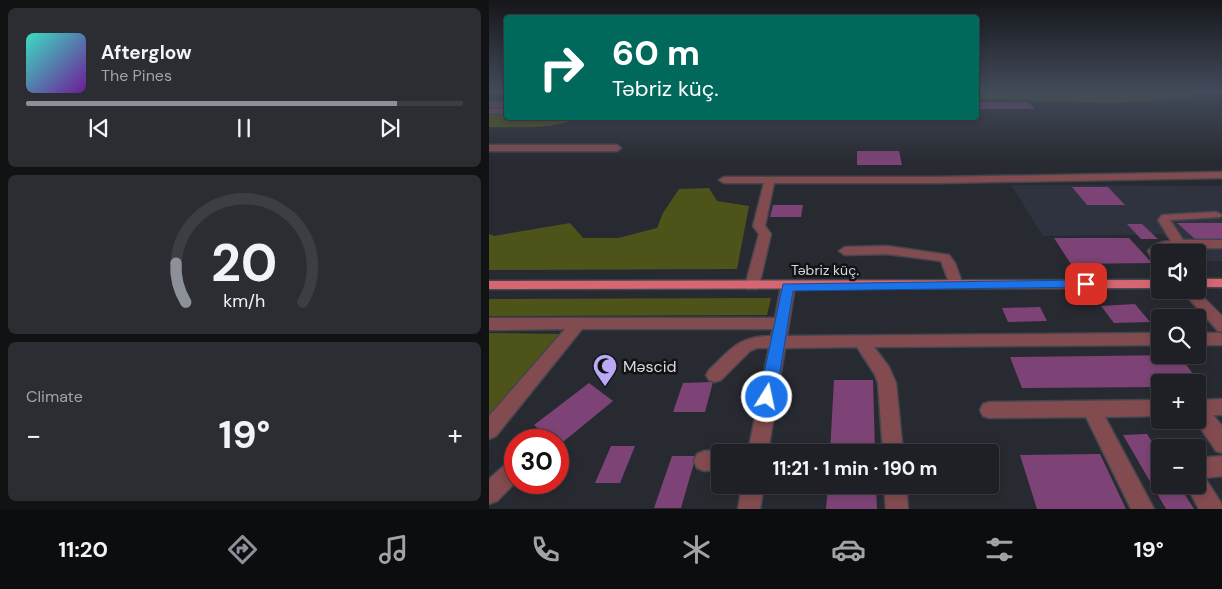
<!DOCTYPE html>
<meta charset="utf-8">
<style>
body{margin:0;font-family:"DM Sans",sans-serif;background:#2b2d32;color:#f1f3f6;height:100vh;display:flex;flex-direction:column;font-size:19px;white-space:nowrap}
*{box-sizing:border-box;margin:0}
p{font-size:16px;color:#a1a3a7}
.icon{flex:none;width:28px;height:28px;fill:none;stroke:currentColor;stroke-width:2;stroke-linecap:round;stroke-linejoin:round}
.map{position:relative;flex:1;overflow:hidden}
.side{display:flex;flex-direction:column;gap:8px;padding:8px;background:#101214;width:489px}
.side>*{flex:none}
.top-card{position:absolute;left:15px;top:15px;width:475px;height:105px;border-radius:5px;box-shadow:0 2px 8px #0003,0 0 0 1px #3c3e42;background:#00695c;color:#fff;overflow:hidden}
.fabs{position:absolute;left:662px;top:244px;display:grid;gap:10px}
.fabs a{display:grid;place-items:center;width:55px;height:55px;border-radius:5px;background:#1e2025;box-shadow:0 2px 8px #0003,0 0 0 1px #3c3e42;font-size:25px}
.speed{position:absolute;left:15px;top:429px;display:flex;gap:10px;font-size:25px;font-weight:700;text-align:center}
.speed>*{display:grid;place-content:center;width:65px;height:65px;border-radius:50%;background:#1e2025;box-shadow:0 2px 8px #0003,0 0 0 1px #3c3e42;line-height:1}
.speed .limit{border:8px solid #d22;background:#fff;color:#111}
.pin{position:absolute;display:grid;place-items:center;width:42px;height:42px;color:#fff;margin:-21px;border-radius:10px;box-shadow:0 2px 8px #0006}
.me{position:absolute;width:55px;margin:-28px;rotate:10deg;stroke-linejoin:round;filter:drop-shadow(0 0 4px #0008)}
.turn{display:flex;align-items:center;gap:18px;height:105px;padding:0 25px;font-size:22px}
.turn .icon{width:65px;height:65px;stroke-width:2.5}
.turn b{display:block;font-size:35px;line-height:42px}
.big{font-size:38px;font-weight:700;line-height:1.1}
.side .card{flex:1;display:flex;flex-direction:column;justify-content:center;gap:8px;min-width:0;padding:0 18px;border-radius:8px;background:#2b2d32}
.side .dial{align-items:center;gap:0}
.dial svg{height:130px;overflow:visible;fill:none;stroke:#3c3e42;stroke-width:7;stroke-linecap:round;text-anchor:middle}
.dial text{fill:#f1f3f6;stroke:none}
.song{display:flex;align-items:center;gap:15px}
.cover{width:60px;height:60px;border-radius:8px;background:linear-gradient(135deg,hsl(170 70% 55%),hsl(280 70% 35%))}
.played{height:5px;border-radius:2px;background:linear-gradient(90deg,#8c9099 85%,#3c3e42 85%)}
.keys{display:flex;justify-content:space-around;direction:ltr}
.heat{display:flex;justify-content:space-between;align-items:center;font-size:28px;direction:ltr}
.trip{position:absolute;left:222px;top:444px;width:288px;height:50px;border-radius:5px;background:#1e2025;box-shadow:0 2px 8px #0003,0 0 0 1px #3c3e42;font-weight:700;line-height:50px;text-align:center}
.menu{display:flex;height:80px;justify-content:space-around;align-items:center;background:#0c0d0f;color:#a1a3a7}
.menu .icon{width:35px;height:35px}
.menu .on{color:#8c9099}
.menu b{font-size:22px;color:#f1f3f6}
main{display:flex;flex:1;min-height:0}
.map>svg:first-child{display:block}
.built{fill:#2e333f}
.green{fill:#4e5419}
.building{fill:#7d4376}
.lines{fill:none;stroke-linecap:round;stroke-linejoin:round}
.minor-casing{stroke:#44464d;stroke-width:3}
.major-casing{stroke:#44464d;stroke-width:3}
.minor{fill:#824b4f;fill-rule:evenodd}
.major{fill:#d66772;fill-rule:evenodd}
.route{fill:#1a73e8;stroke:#114b97}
.labels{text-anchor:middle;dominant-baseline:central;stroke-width:5;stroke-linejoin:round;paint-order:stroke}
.street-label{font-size:14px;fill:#d8dadf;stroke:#121316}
.near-poi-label{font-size:16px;fill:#d8dadf;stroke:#121316;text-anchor:start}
</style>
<main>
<section class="side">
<div class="card">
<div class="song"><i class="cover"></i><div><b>Afterglow</b><p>The Pines</p></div></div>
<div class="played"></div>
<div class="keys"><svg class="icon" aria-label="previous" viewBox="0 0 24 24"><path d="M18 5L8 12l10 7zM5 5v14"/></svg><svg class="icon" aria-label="pause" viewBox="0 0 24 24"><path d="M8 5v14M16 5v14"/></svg><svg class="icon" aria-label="next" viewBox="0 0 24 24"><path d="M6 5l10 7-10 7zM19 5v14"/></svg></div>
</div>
<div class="card dial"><svg viewBox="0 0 100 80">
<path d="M14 69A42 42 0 1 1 86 69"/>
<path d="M14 69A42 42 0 0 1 8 45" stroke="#8c9099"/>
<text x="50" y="56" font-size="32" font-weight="700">20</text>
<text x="50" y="72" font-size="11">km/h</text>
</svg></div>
<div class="card"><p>Climate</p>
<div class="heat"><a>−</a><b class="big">19°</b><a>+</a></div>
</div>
</section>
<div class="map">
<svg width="734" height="509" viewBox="0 0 734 509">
<rect width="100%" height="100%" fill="#282a31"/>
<path class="built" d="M522 185 733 186V261H709V252H694L674 234 554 236Z"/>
<path class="green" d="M488 92 702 93 708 97 625 103 488 99Z
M17 112 18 118H84C72 130 18 127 0 127V113Z
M220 188 228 201 260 206 248 269 0 270V234L5 236 81 223 94 238H129L168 228 174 213 190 189Z
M282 298 278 315 0 316V299Z
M0 333 70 334 0 415Z"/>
<path class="building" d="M0 101H18V110H0Z
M488 102H539L546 109H488Z
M113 118H136L132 121H109Z
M368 151H410L413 165H368Z
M583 187H619L636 205H598Z
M284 205H314L312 217H281Z
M688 223H734V239H706Z
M638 224H653L669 239H652Z
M565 238H640L663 263 582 264Z
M646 304 661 322 625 323 612 306Z
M551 307 558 321 519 322 513 308Z
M690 355 713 386H709V382H671V387L533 388 521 357Z
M345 380H384L386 452H341Z
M224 382 216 412H184L194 383Z
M100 383 124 401 69 446V440H62L45 425Z
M658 434 671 454V485H690L705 509H677L634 435Z
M122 446H146L131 483H106Z
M611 454 637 509H548L531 455Z
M183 456H207L192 508H165Z
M339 485H387L388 509H337Z"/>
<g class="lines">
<defs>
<path id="minor" d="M499 91H506L503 93Z
M0 109H18V113H0Z
M32 118H40L34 122 30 120Z
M0 145H128L132 148 128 151H0Z
M734 172V178L449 183H285L276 226 282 234 270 286 268 289H258L256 286 270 234 264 226 275 183H235L230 180 235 177H449Z
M727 212 733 215 731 217 681 220 694 240H734V248L675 249 671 252V265L666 264 659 251C665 243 673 242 682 241L669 220 673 215Z
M398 246 460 255 466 263 474 285 472 288H462L452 261 398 254 356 255 350 251 356 247Z
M299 281 304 283 306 286 298 336 671 333V345L385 347 400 367 407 383 414 452H394L389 383 386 375 368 347 296 348 279 452H259L280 348H268L261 351 232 380 226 382 220 380 217 375 220 370C242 349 250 336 282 336L284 329H93L7 436 0 439V416L76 329 0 330V318H286L292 286 294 283Z
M692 290H707L734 317V332L729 331Z
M709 333H734V345H709Z
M734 399V415H724L734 427V453L727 451 706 420H709V400Z
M671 400V416L616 417 665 509H642L597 417 500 418 494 416 491 410 494 404 500 402Z
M231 450 237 452H231V470L215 471 208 468 205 461 208 454 215 451Z
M734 456V476L716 478 731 501 734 509H710L697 485H709V458Z
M26 459 27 482 8 501 0 504V479L19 462Z
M253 485H275L271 509H249Z
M395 485H417L419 509H397Z"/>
<path id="major" d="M0 91H18V94H0Z
M488 91H734V93H488Z
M709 279H734V287H709Z
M671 280V288L0 289V281Z"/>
</defs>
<use href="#minor" class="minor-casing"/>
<use href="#major" class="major-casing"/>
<use href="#minor" class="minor"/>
<use href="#major" class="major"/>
</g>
<linearGradient id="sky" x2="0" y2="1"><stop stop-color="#16171b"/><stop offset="0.56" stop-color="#424a5a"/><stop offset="1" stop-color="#424a5a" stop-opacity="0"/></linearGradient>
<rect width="734" height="162" fill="url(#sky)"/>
<path class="route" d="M597 280 601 281 603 284 601 287 304 291 287 397 284 402 278 404 273 402 270 397 294 284Z"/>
<defs>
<symbol id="mosque-pin" viewBox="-11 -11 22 30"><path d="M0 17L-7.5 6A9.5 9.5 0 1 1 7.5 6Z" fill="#baaaf6" stroke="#121316"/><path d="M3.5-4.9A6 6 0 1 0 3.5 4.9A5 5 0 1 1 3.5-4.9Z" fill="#111"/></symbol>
</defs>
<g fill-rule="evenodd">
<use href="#mosque-pin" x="102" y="352" width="28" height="38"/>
</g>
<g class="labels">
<g class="street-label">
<text x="336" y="270">Təbriz küç.</text>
</g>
<g class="near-poi-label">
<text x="134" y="366">Məscid</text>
</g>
</g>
</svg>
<div class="fabs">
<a><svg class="icon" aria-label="sound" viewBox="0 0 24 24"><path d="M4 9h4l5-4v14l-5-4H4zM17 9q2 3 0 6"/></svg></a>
<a><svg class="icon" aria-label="search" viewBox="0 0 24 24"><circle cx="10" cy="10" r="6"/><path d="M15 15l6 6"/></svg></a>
<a>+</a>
<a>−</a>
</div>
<div class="speed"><div class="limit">30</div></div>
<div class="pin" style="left:597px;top:284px;background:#d93025"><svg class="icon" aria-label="arrive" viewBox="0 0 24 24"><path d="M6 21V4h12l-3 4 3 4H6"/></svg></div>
<svg class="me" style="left:278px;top:397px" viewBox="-20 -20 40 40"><circle r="17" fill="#1a73e8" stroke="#fff" stroke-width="3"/><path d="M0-11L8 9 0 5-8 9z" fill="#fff"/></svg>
<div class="trip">11:21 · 1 min · 190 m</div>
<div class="top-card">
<div class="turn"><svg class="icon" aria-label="right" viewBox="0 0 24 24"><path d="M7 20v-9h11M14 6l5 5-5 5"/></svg><div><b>60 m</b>Təbriz küç.</div></div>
</div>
</div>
</main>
<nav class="menu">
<b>11:20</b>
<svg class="icon on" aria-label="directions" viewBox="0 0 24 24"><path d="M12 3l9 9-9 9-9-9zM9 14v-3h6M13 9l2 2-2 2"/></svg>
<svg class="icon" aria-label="music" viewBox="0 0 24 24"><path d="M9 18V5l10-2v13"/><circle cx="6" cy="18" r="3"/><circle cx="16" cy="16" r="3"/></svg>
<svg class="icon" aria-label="phone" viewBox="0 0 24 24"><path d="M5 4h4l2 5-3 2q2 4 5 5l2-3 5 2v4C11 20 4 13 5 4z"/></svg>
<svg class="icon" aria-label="climate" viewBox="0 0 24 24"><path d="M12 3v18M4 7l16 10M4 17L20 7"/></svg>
<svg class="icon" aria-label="car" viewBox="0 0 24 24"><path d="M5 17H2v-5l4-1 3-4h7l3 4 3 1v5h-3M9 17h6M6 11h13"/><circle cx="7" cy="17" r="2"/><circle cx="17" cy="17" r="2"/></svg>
<svg class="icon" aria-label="filters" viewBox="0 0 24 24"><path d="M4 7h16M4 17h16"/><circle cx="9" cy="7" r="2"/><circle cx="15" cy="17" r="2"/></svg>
<b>19°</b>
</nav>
